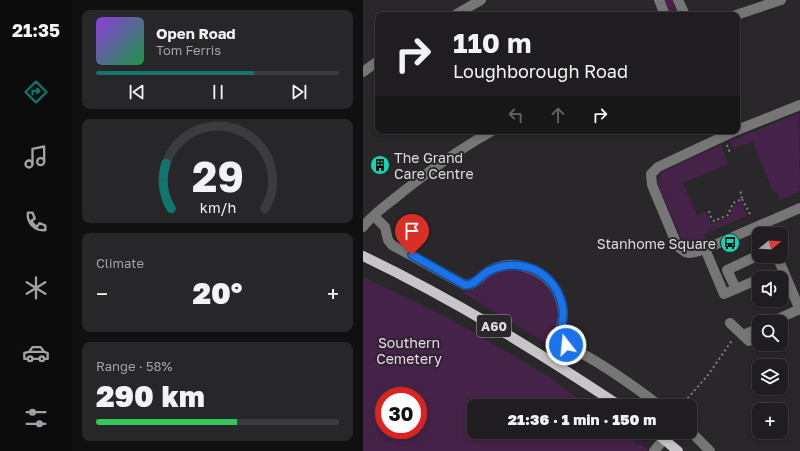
<!DOCTYPE html>
<meta charset="utf-8">
<style>
body{margin:0;font-family:"Golos Text",sans-serif;background:#272628;color:#f1f3f6;height:100vh;display:flex;flex-direction:column;font-size:15px;white-space:nowrap}
*{box-sizing:border-box;margin:0}
p{font-size:13px;color:#a1a2a4}
.icon{flex:none;width:22px;height:22px;fill:none;stroke:currentColor;stroke-width:2;stroke-linecap:round;stroke-linejoin:round}
.map{position:relative;flex:1;overflow:hidden}
.details{display:flex;flex-direction:column;gap:10px;padding:10px;background:#111011;width:291px}
.details>*{flex:none}
.top-card{position:absolute;left:12px;top:12px;width:365px;height:122px;border-radius:8px;box-shadow:0 2px 6px #0003,0 0 0 1px #3c3b3d;background:#1f1d1f;color:#f1f3f6;overflow:hidden}
.needle{width:26px;rotate:72deg}
.buttons{position:absolute;left:389px;top:227px;display:grid;gap:8px}
.buttons a{display:grid;place-items:center;width:36px;height:36px;border-radius:8px;background:#1f1d1f;box-shadow:0 2px 6px #0003,0 0 0 1px #3c3b3d;font-size:20px}
.speed{position:absolute;left:12px;top:387px;display:flex;gap:8px;font-size:20px;font-weight:700;text-align:center}
.speed>*{display:grid;place-content:center;width:52px;height:52px;border-radius:50%;background:#1f1d1f;box-shadow:0 2px 6px #0003,0 0 0 1px #3c3b3d;line-height:1}
.speed .limit{border:6px solid #d22;background:#fff;color:#111}
.pin{position:absolute;display:grid;place-items:center;width:34px;height:34px;color:#fff;margin:-41px -17px;border-radius:50% 50% 50% 0;rotate:-45deg;box-shadow:0 0 4px #0007}
.pin .icon{rotate:45deg}
.me{position:absolute;width:44px;margin:-22px;rotate:344deg;stroke-linejoin:round;filter:drop-shadow(0 0 3px #0008)}
.turn{display:flex;align-items:center;gap:14px;height:84px;padding:0 12px;font-size:18px}
.turn .icon{width:52px;height:52px;stroke-width:2.5}
.turn b{display:block;font-size:28px;line-height:34px}
.lanes{display:flex;align-items:center;height:38px;padding:0 12px;background:#0003;justify-content:center;gap:20px;direction:ltr}
.lanes .off{opacity:.35}
.big{font-size:30px;font-weight:800;line-height:1.1}
.details .card{flex:1;display:flex;flex-direction:column;justify-content:center;gap:6px;min-width:0;padding:0 14px;border-radius:8px;background:#272628}
.details .dial{align-items:center;gap:0}
.dial svg{height:104px;overflow:visible;fill:none;stroke:#3c3b3d;stroke-width:7;stroke-linecap:round;text-anchor:middle}
.dial text{fill:#f1f3f6;stroke:none}
.song{display:flex;align-items:center;gap:12px}
.cover{width:48px;height:48px;border-radius:6px;background:linear-gradient(135deg,hsl(270 70% 55%),hsl(140 70% 35%))}
.played{height:4px;border-radius:2px;background:linear-gradient(90deg,#0f766e 65%,#3c3b3d 65%)}
.keys{display:flex;justify-content:space-around;direction:ltr}
.heat{display:flex;justify-content:space-between;align-items:center;font-size:22px;direction:ltr}
.charge{height:6px;border-radius:3px;background:linear-gradient(90deg,#34c759 58%,#3c3b3d 0)}
.trip{position:absolute;left:104px;top:399px;width:230px;height:40px;border-radius:8px;background:#1f1d1f;box-shadow:0 2px 6px #0003,0 0 0 1px #3c3b3d;font-weight:800;line-height:40px;text-align:center}
main{display:flex;flex:1;min-height:0}
.menu{display:flex;flex-direction:column;width:72px;justify-content:space-around;align-items:center;background:#0c0c0c;color:#a1a2a4}
.menu .icon{width:28px;height:28px}
.menu .selected{color:#0f766e}
.menu b{font-size:18px;color:#f1f3f6}
.map>svg:first-child{display:block}
.green{fill:#452247;fill-rule:evenodd}
.lines{fill:none;stroke-linecap:round;stroke-linejoin:round}
.path{stroke:#817f81;stroke-width:2;stroke-dasharray:2 3;stroke-linecap:butt}
.minor{stroke:#777677;stroke-width:10}
.major{stroke:#c7c5c7;stroke-width:10}
.route-casing{stroke:#114b97;stroke-width:10}
.route{stroke:#1a73e8;stroke-width:7}
.labels{text-anchor:middle;dominant-baseline:central;stroke-width:4;stroke-linejoin:round;paint-order:stroke}
.shield{fill:#292729;stroke:#a7a6a7;stroke-width:1}
.shield-label{font-size:13px;font-weight:bold;fill:#dddcdd}
.poi-label{font-size:14px;fill:#dddcdd;stroke:#292729;text-anchor:start}
.park-label{font-size:14px;fill:#f8caf9;stroke:#292729}
</style>
<main>
<nav class="menu">
<b>21:35</b>
<svg class="icon selected" aria-label="directions" viewBox="0 0 24 24"><path d="M12 3l9 9-9 9-9-9zM9 14v-3h6M13 9l2 2-2 2"/></svg>
<svg class="icon" aria-label="music" viewBox="0 0 24 24"><path d="M9 18V5l10-2v13"/><circle cx="6" cy="18" r="3"/><circle cx="16" cy="16" r="3"/></svg>
<svg class="icon" aria-label="phone" viewBox="0 0 24 24"><path d="M5 4h4l2 5-3 2q2 4 5 5l2-3 5 2v4C11 20 4 13 5 4z"/></svg>
<svg class="icon" aria-label="climate" viewBox="0 0 24 24"><path d="M12 3v18M4 7l16 10M4 17L20 7"/></svg>
<svg class="icon" aria-label="car" viewBox="0 0 24 24"><path d="M5 17H2v-5l4-1 3-4h7l3 4 3 1v5h-3M9 17h6M6 11h13"/><circle cx="7" cy="17" r="2"/><circle cx="17" cy="17" r="2"/></svg>
<svg class="icon" aria-label="filters" viewBox="0 0 24 24"><path d="M4 7h16M4 17h16"/><circle cx="9" cy="7" r="2"/><circle cx="15" cy="17" r="2"/></svg>
</nav>
<section class="details">
<div class="card">
<div class="song"><i class="cover"></i><div><b>Open Road</b><p>Tom Ferris</p></div></div>
<div class="played"></div>
<div class="keys"><svg class="icon" aria-label="previous" viewBox="0 0 24 24"><path d="M18 5L8 12l10 7zM5 5v14"/></svg><svg class="icon" aria-label="pause" viewBox="0 0 24 24"><path d="M8 5v14M16 5v14"/></svg><svg class="icon" aria-label="next" viewBox="0 0 24 24"><path d="M6 5l10 7-10 7zM19 5v14"/></svg></div>
</div>
<div class="card dial"><svg viewBox="0 0 100 80">
<path d="M14 69A42 42 0 1 1 86 69"/>
<path d="M14 69A42 42 0 0 1 10 34" stroke="#0f766e"/>
<text x="50" y="56" font-size="32" font-weight="700">29</text>
<text x="50" y="72" font-size="11">km/h</text>
</svg></div>
<div class="card"><p>Climate</p>
<div class="heat"><a>−</a><b class="big">20°</b><a>+</a></div>
</div>
<div class="card"><p>Range · 58%</p><b class="big">290 km</b><div class="charge"></div></div>
</section>
<div class="map">
<svg width="437" height="451" viewBox="0 0 437 451">
<rect width="100%" height="100%" fill="#292729"/>
<path class="green" d="M300 0H311L318 15H306Z
M436 113 437 191 417 200 414 192H410L390 142 371 148 367 141Z
M358 145 365 164 320 183 334 215 343 211 348 224 366 217 371 205 379 202 384 216 341 234 344 242 326 249 320 242 294 183 299 172Z
M144 270C152 270 163 270 171 274 185 280 194 296 196 311 197 323 192 336 189 347L100 293 131 273Z
M0 277 86 318 185 376 225 406H111V432H259L275 445 277 443 286 451H0ZM21 396H55V430H21Z"/>
<g class="lines">
<path class="path" d="M364 145 367 153
M379 199 387 214
M346 211 348 217 351 221 365 215 370 203 379 199 377 189
M318 406 345 375 370 339"/>
<path class="minor" d="M296 0 302 15
M315 0 322 15
M92 15 118 0
M373 15 418 0
M0 72 15 61
M374 130 437 105
M372 131 295 167 288 174 289 185 314 245C324 257 329 253 342 249L437 208
M11 216 22 227 25 240 29 245 102 285C113 285 117 276 126 271 135 266 148 263 158 266 182 270 200 291 200 315 200 323 195 332 198 339 201 346 212 350 218 353 246 368 272 387 297 406
M400 224 405 234
M0 227C8 216 22 206 32 198 63 173 95 150 129 131
M342 249 361 294 396 279
M414 256 437 310
M373 289 364 270 396 255
M408 322 437 309
M367 323 386 341
M380 335 396 328
M327 431 347 451
M291 451 301 439"/>
<path class="major" d="M0 256C90 299 174 351 257 406
M292 432 315 451"/>
</g>
<g class="lines">
<defs>
<path id="route" d="M49 255 102 285C113 285 117 275 126 271 144 262 168 263 184 278 194 287 201 303 200 316 200 329 193 334 203 345"/>
</defs>
<use href="#route" class="route-casing"/>
<use href="#route" class="route"/>
</g>
<defs>
<symbol id="building-disc" viewBox="-11 -11 22 22"><circle r="9.5" fill="#13d5b3" stroke="#292729"/><path d="M-4-6H4V6H1V3H-1V6H-4ZM-2.5-4.3h1.7v1.8h-1.7ZM.8-4.3h1.7v1.8H.8ZM-2.5-1h1.7V.8h-1.7ZM.8-1h1.7V.8H.8Z" fill="#111"/></symbol>
<symbol id="bus-disc" viewBox="-11 -11 22 22"><circle r="9.5" fill="#13d5b3" stroke="#292729"/><path d="M-5-6H5V4H4V6H2V4H-2V6H-4V4H-5ZM-3.5-4V0h7V-4ZM-3.5 1.2v1.5H-2V1.2ZM2 1.2v1.5H3.5V1.2Z" fill="#111"/></symbol>
</defs>
<g fill-rule="evenodd">
<use href="#building-disc" x="6" y="154" width="22" height="22"/>
<use href="#bus-disc" x="356" y="232" width="22" height="22"/>
</g>
<g class="labels">
<rect class="shield" x="114" y="315" width="34" height="22" rx="3"/>
<g class="shield-label">
<text x="131" y="326">A60</text>
</g>
<g class="poi-label">
<text x="31" y="157">The Grand<tspan x="31" dy="16">Care Centre</tspan></text>
<text x="353" y="243" text-anchor="end">Stanhome Square</text>
</g>
<g class="park-label">
<text x="46" y="342">Southern<tspan x="46" dy="16">Cemetery</tspan></text>
</g>
</g>
</svg>
<div class="buttons">
<a><svg class="needle" viewBox="-14 -14 28 28"><path d="M0-13l5 13h-10z" fill="#e53935"/><path d="M0 13l5-13h-10z" fill="#a1a2a4"/></svg></a>
<a><svg class="icon" aria-label="sound" viewBox="0 0 24 24"><path d="M4 9h4l5-4v14l-5-4H4zM17 9q2 3 0 6"/></svg></a>
<a><svg class="icon" aria-label="search" viewBox="0 0 24 24"><circle cx="10" cy="10" r="6"/><path d="M15 15l6 6"/></svg></a>
<a><svg class="icon" aria-label="layers" viewBox="0 0 24 24"><path d="M12 4l9 5-9 5-9-5zM3 14l9 5 9-5"/></svg></a>
<a>+</a>
</div>
<div class="speed"><div class="limit">30</div></div>
<div class="pin" style="left:49px;top:255px;background:#d93025"><svg class="icon" aria-label="arrive" viewBox="0 0 24 24"><path d="M6 21V4h12l-3 4 3 4H6"/></svg></div>
<svg class="me" style="left:203px;top:345px" viewBox="-20 -20 40 40"><circle r="17" fill="#1a73e8" stroke="#fff" stroke-width="3"/><path d="M0-11L8 9 0 5-8 9z" fill="#fff"/></svg>
<div class="trip">21:36 · 1 min · 150 m</div>
<div class="top-card">
<div class="turn"><svg class="icon" aria-label="right" viewBox="0 0 24 24"><path d="M7 20v-9h11M14 6l5 5-5 5"/></svg><div><b>110 m</b>Loughborough Road</div></div>
<div class="lanes"><svg class="icon off" aria-label="left" viewBox="0 0 24 24"><path d="M17 20v-9H6M10 6l-5 5 5 5"/></svg><svg class="icon off" aria-label="ahead" viewBox="0 0 24 24"><path d="M12 20V5M6 11l6-6 6 6"/></svg><svg class="icon" aria-label="right" viewBox="0 0 24 24"><path d="M7 20v-9h11M14 6l5 5-5 5"/></svg></div>
</div>
</div>
</main>
